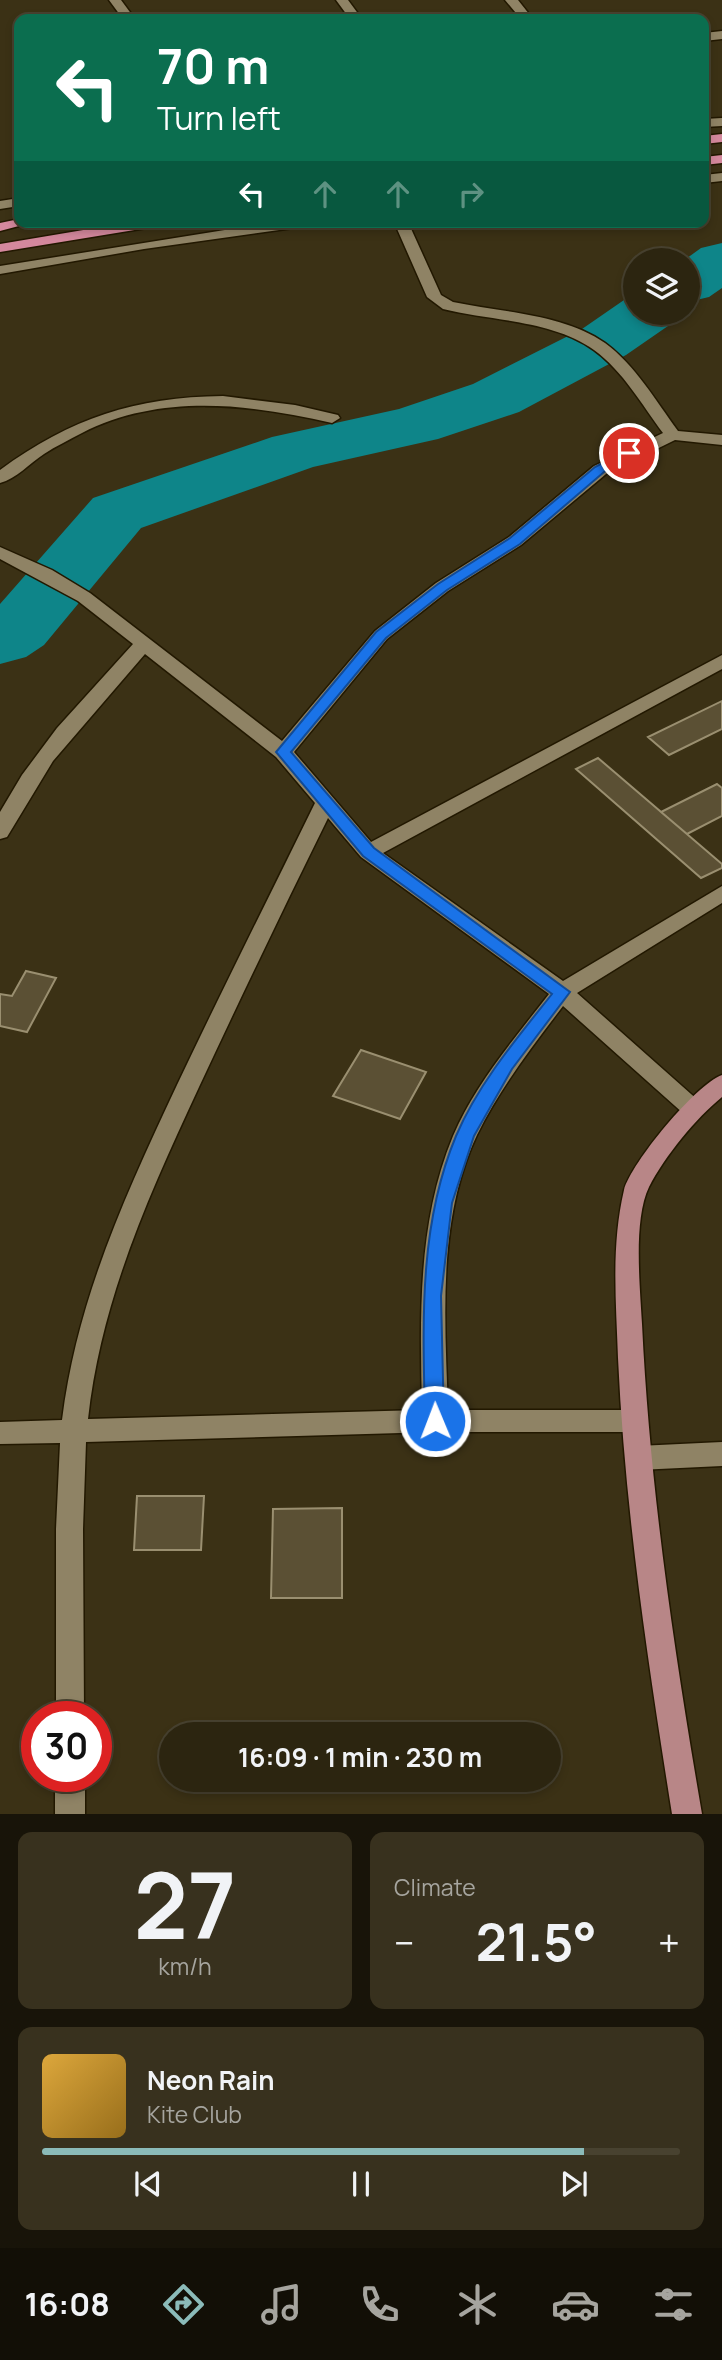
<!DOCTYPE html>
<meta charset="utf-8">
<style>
body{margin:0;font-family:Manrope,sans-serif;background:#38311e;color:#f1f3f6;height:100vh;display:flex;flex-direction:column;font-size:26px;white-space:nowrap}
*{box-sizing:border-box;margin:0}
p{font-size:23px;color:#a6a59f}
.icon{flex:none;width:38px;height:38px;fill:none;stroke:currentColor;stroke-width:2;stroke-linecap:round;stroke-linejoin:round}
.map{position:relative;height:1814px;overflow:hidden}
.sheet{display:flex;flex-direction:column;gap:18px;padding:18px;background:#181409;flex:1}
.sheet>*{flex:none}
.top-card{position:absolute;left:14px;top:14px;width:695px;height:214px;border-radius:14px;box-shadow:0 4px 10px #0003,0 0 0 2px #484230;background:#0b6e4f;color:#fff;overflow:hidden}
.fabs{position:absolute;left:623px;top:248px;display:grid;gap:14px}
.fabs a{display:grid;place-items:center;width:77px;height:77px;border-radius:50%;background:#2c2510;box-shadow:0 4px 10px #0003,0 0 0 2px #484230;font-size:35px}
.speed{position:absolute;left:21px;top:1701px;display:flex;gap:14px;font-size:35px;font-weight:700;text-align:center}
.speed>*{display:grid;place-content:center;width:91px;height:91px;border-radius:50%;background:#2c2510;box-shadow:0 4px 10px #0003,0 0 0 2px #484230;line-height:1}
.speed .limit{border:10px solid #d22;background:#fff;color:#111}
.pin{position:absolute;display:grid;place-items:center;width:60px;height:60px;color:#fff;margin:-30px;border:4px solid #fff;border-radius:50%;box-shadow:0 2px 7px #0007}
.me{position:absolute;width:77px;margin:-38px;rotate:359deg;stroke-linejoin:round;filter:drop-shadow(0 0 5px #0008)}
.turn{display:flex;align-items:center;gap:24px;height:147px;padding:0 28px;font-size:32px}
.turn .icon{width:91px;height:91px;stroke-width:2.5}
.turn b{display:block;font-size:49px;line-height:60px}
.lanes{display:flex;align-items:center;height:66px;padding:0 28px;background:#0003;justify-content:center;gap:35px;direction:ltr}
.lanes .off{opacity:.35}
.big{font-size:52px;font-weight:700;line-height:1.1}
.sheet .widget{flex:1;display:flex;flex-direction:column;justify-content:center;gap:10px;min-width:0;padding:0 24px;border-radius:14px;background:#38311e}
.sheet .dial{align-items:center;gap:0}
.dial b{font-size:91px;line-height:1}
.song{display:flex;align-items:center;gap:21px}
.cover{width:84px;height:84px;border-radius:10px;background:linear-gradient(135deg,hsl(40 70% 55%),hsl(40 70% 35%))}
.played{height:7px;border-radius:4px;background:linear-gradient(90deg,#8bbbb9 85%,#484230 85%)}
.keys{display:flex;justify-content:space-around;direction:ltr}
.heat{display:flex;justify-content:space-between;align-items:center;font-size:38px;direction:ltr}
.sheet .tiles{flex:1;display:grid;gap:18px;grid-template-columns:1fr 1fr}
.widget:last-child{grid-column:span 2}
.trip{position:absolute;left:159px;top:1722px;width:402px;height:70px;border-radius:35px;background:#2c2510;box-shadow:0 4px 10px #0003,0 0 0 2px #484230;font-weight:700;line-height:70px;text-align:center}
.tabs{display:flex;height:112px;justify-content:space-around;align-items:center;background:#120f06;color:#a6a59f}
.tabs .icon{width:49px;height:49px}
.tabs .active{color:#8bbbb9}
.tabs b{font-size:32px;color:#f1f3f6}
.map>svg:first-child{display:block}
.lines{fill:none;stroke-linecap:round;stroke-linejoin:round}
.river{fill:#0e8589;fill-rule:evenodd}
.building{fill:#5b5034;stroke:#9a8f70;stroke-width:2}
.minor-casing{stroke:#221800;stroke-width:3}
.major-casing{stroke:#221800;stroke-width:3}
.highway-casing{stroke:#221800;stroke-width:3}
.minor{fill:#8f8365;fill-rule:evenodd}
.major{fill:#b88687;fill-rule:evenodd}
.highway{fill:#d4889d;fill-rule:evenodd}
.route{fill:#1a73e8;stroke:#114b97;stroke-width:2}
</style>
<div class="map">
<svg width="722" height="1814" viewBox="0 0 722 1814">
<rect width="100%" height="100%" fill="#3b3115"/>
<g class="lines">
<path class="river" d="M722 243V288L709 297 688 302V261H683L701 248Z
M635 297V313H676L668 326 626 355 519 412 438 439 313 467 141 528 44 645 26 657 0 664V604L93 498 272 437 399 409 473 384 582 329 624 300Z"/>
</g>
<path class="building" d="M722 701V729L669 755 648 737Z
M598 758 722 864V868L701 878 576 769Z
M717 784 722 788V816L687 834 661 812Z
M26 971 56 978 27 1032 0 1026V994L12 996Z
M361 1050 426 1072 400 1119 333 1096Z
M137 1496H204L201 1550H134Z
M342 1508V1598H271L273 1509Z"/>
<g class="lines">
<defs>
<path id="minor" d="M109 0H121L135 19H123Z
M336 0H348L362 19H350Z
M505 0H518L533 19H521Z
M722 31V39L704 41V33Z
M722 118V126L704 127V119Z
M722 173V181L704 183V175Z
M19 198V206L0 209V201Z
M275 222H315L308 226 144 249 0 274V266Z
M394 222H408L441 295 453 302C501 312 564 314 605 343 635 365 656 401 678 431L722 435V445L675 440 606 474 521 545 448 591 387 639 294 752 371 842 722 655V669L383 853 563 981 722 886V903L577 993 700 1102 703 1108 700 1114 692 1117 684 1114 563 1006C532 1047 500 1088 477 1135 437 1219 445 1320 448 1410H634L643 1413 647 1421 643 1429 634 1432H435L86 1442 83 1529 84 1717H56V1529L60 1443 0 1444V1422L62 1420C77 1299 126 1194 177 1085 222 990 269 897 315 803L276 757 145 654 53 761 7 837 0 839V812L22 775 57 728 133 644 78 601 0 559V547L52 570 90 593 282 741 375 631 436 583 509 537 594 466 663 433C642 405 623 371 594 350 552 320 491 321 443 309L427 297ZM328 818 361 857 549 994C515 1038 475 1084 453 1136 417 1223 420 1317 422 1410L88 1419C101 1300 149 1195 199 1087 241 997 284 907 328 818Z
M223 396 295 405 338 415 340 418 332 423C250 404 160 393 82 433 69 440 56 446 44 454 30 463 16 479 0 483V470C71 418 135 397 223 396Z
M722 1442V1466L638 1470 629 1466 625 1458 629 1450 638 1446Z
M55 1776H85V1814H55Z"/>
<path id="major" d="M722 1075V1097C696 1118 665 1156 649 1187 633 1220 640 1287 642 1324 650 1489 674 1651 702 1814H672C648 1663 625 1511 618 1358 616 1300 611 1246 624 1190 631 1163 696 1084 722 1075Z"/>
<path id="highway" d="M722 134V142L704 144V136Z
M722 155V163L704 165V157Z
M19 219V222H34L0 231V223Z
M131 222H166L159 226 0 252V244Z"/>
</defs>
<use href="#minor" class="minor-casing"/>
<use href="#major" class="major-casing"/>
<use href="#highway" class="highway-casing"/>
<use href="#minor" class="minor"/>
<use href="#major" class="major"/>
<use href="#highway" class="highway"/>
</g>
<path class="route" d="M625 451 635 453 604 472 520 544 447 590 386 638 291 752 374 848 570 992 512 1069 474 1136 452 1203 441 1296 444 1421 441 1427 435 1430 428 1427 425 1421C423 1325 418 1227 456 1136 478 1084 517 1038 552 994L363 856 276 752 376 632 438 584 510 538 595 467Z"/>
</svg>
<div class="fabs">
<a><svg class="icon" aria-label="layers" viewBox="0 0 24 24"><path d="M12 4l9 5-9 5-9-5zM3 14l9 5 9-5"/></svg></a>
</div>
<div class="speed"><div class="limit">30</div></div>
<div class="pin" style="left:629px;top:453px;background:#d93025"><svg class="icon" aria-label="arrive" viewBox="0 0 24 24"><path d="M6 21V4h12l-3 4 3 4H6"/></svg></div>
<svg class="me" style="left:435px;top:1421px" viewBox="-20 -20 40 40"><circle r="17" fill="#1a73e8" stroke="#fff" stroke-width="3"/><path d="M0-11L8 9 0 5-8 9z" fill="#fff"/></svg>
<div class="trip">16:09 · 1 min · 230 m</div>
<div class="top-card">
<div class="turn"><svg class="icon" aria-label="left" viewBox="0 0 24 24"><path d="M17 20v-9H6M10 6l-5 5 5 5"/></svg><div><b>70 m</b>Turn left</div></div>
<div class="lanes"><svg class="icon" aria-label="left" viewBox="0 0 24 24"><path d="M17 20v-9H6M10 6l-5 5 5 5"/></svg><svg class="icon off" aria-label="ahead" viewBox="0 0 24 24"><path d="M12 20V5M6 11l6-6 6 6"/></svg><svg class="icon off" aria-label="ahead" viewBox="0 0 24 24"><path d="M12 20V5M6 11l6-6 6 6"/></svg><svg class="icon off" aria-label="right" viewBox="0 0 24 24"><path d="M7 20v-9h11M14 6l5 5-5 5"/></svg></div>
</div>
</div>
<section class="sheet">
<div class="tiles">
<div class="widget dial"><b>27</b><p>km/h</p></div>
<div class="widget"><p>Climate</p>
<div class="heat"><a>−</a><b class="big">21.5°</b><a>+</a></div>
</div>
<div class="widget">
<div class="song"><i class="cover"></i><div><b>Neon Rain</b><p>Kite Club</p></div></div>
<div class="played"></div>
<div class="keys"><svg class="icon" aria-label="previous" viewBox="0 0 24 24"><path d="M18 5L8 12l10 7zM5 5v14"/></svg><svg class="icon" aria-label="pause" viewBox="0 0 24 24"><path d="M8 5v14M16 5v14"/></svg><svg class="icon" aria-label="next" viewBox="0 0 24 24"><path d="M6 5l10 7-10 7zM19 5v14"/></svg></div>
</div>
</div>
</section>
<nav class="tabs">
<b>16:08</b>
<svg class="icon active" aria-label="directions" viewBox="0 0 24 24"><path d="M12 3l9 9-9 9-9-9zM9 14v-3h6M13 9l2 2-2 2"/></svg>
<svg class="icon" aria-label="music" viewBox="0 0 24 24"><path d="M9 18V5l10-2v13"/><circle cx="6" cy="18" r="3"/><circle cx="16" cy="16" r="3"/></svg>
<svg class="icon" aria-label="phone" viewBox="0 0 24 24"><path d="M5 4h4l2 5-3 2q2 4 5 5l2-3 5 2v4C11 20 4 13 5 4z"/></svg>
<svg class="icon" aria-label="climate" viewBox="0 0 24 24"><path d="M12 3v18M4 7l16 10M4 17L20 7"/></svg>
<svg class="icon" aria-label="car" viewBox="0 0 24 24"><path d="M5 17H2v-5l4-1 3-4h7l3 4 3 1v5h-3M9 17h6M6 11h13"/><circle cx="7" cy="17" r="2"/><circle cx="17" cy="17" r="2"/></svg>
<svg class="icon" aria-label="filters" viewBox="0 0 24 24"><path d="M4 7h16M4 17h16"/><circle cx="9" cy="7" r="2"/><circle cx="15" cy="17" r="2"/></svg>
</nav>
